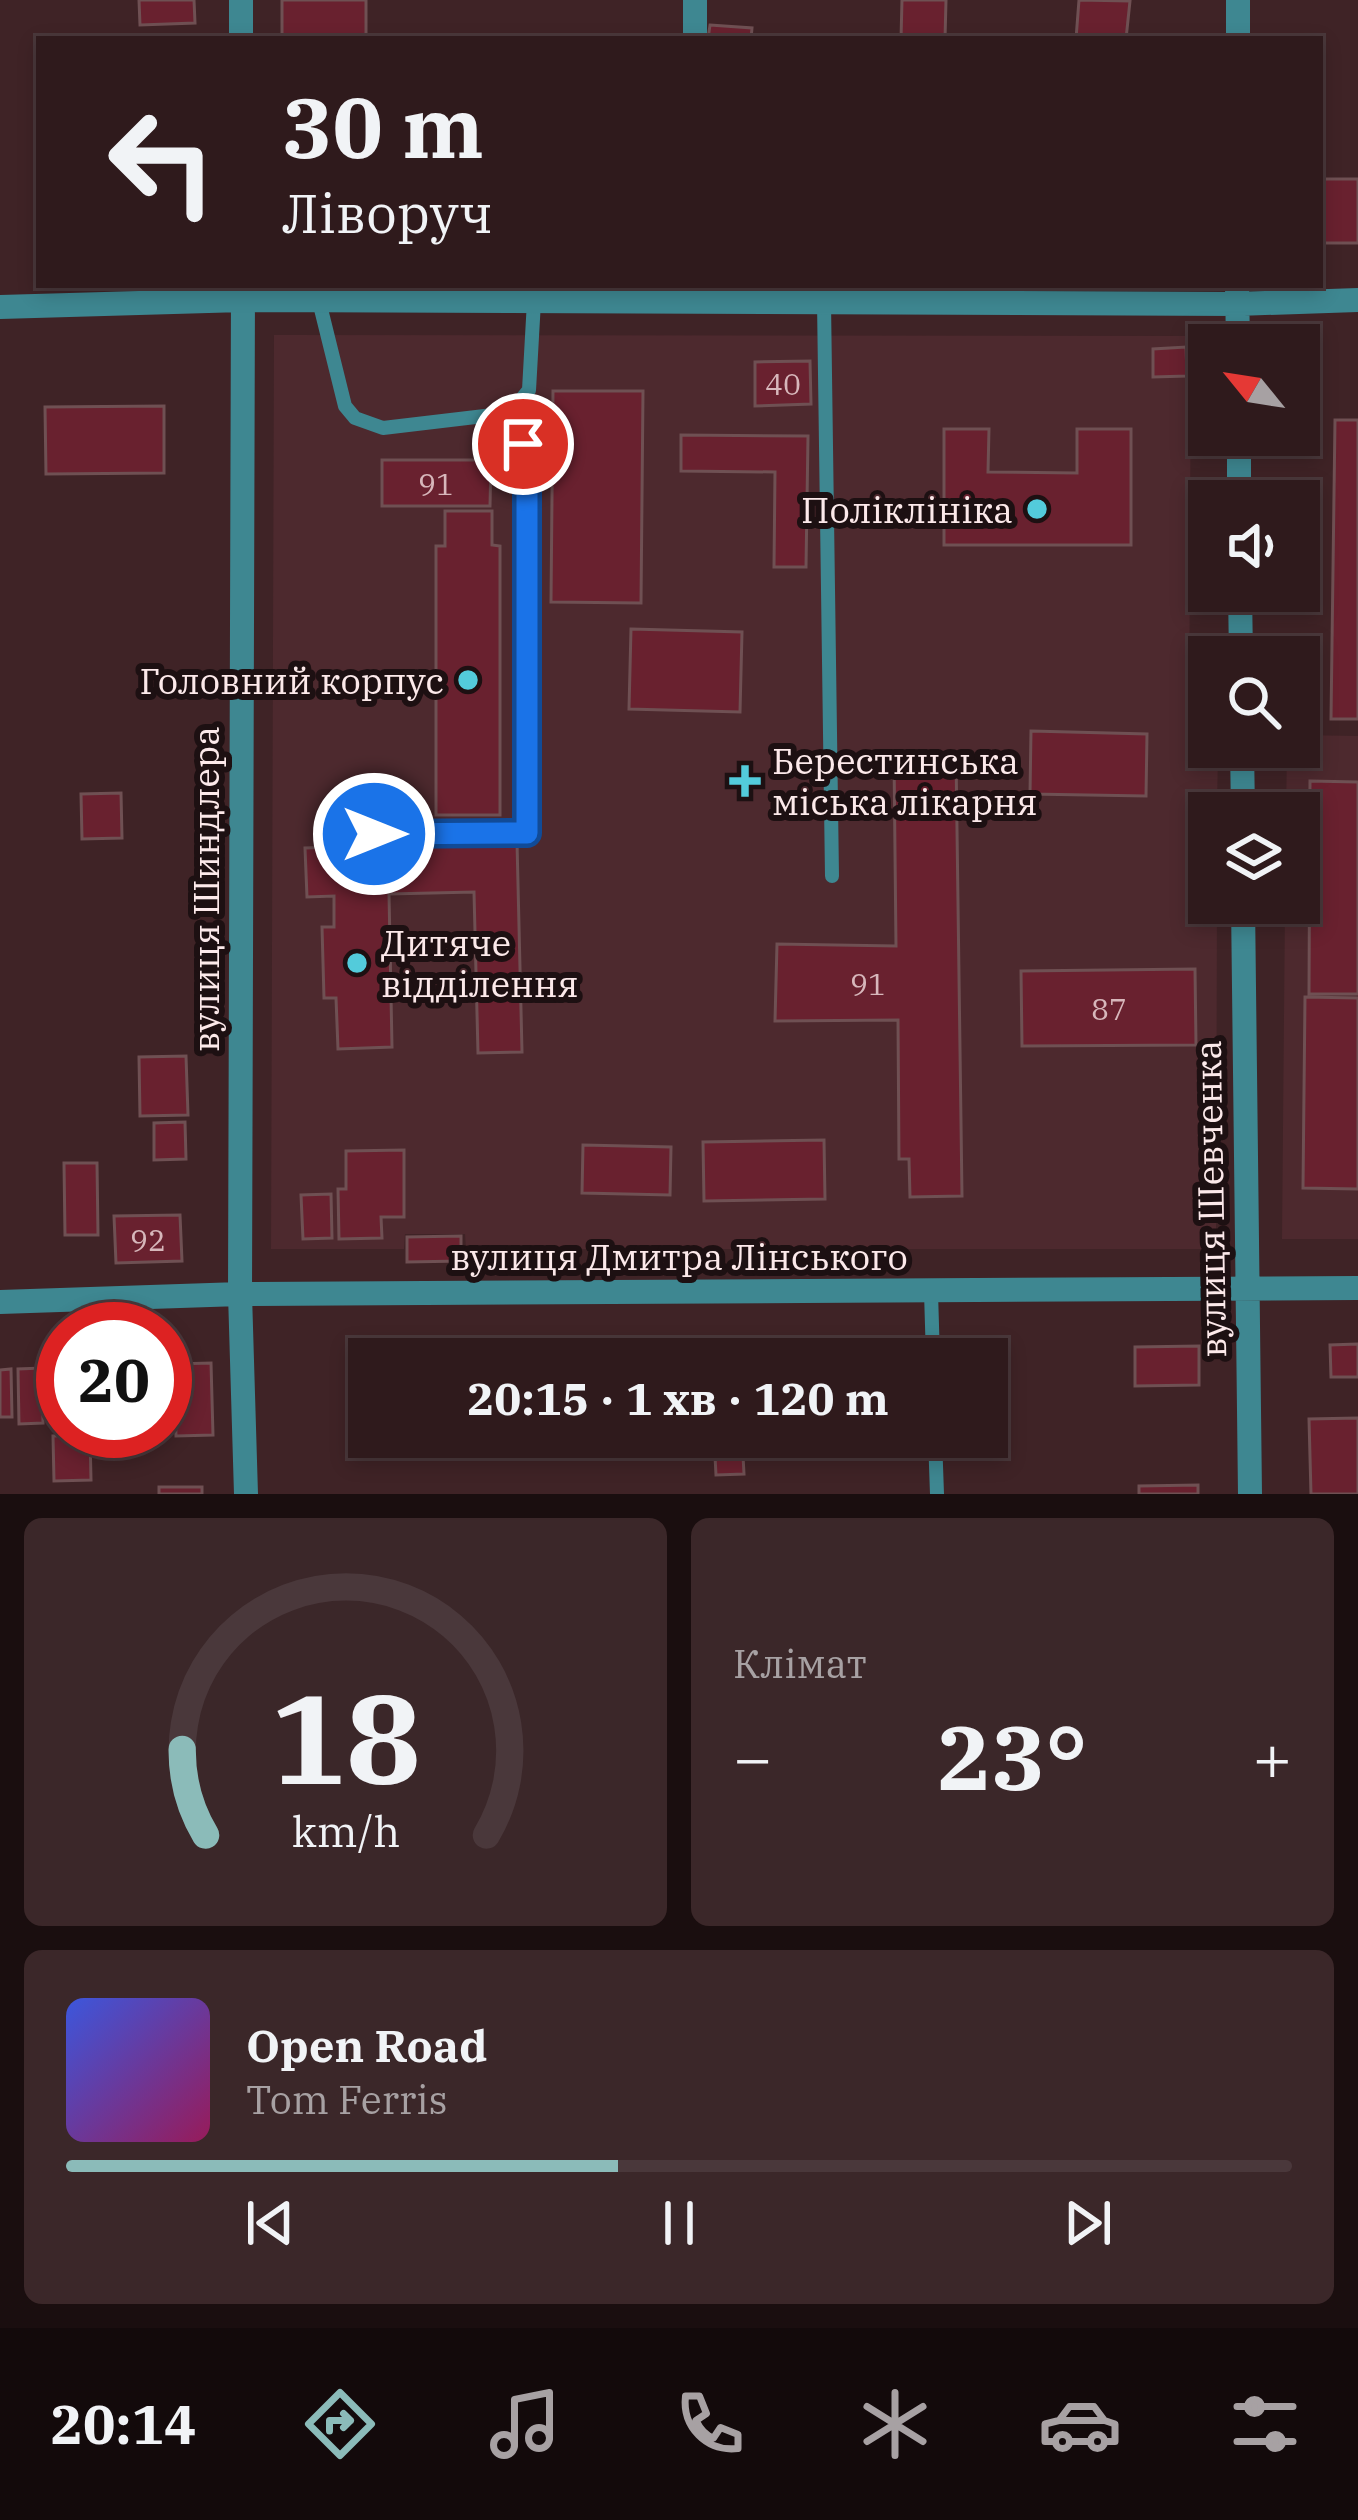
<!DOCTYPE html>
<html lang="uk">
<meta charset="utf-8">
<style>
body{margin:0;font-family:"IBM Plex Serif",serif;background:#3b2729;color:#f1f3f6;height:100vh;display:flex;flex-direction:column;font-size:45px;white-space:nowrap}
*{box-sizing:border-box;margin:0}
p{font-size:39px;color:#a7a1a3}
.icon{flex:none;width:66px;height:66px;fill:none;stroke:currentColor;stroke-width:2;stroke-linecap:round;stroke-linejoin:round}
.map{position:relative;height:1494px;overflow:hidden}
.details{display:flex;flex-direction:column;gap:24px;padding:24px;background:#1a0e0f;flex:1}
.details>*{flex:none}
.banner{position:absolute;left:36px;top:36px;width:1287px;height:252px;border-radius:0px;box-shadow:0 6px 18px #0003,0 0 0 3px #4a383b;background:#2f1a1c;color:#f1f3f6;overflow:hidden}
.needle{width:78px;rotate:300deg}
.controls{position:absolute;left:1188px;top:324px;display:grid;gap:24px}
.controls a{display:grid;place-items:center;width:132px;height:132px;border-radius:0px;background:#2f1a1c;box-shadow:0 6px 18px #0003,0 0 0 3px #4a383b;font-size:60px}
.speed{position:absolute;left:36px;top:1302px;display:flex;gap:24px;font-size:60px;font-weight:700;text-align:center}
.speed>*{display:grid;place-content:center;width:156px;height:156px;border-radius:50%;background:#2f1a1c;box-shadow:0 6px 18px #0003,0 0 0 3px #4a383b;line-height:1}
.speed .limit{border:18px solid #d22;background:#fff;color:#111}
.pin{position:absolute;display:grid;place-items:center;width:102px;height:102px;color:#fff;margin:-51px;border:6px solid #fff;border-radius:50%;box-shadow:0 3px 12px #0007}
.me{position:absolute;width:132px;margin:-66px;rotate:90deg;stroke-linejoin:round;filter:drop-shadow(0 0 9px #0008)}
.turn{display:flex;align-items:center;gap:42px;height:252px;padding:0 48px;font-size:54px}
.turn .icon{width:156px;height:156px;stroke-width:2.5}
.turn b{display:block;font-size:84px;line-height:102px}
.big{font-size:90px;font-weight:700;line-height:1.1}
.details .widget{flex:1;display:flex;flex-direction:column;justify-content:center;gap:18px;min-width:0;padding:0 42px;border-radius:18px;background:#3b2729}
.details .dial{align-items:center;gap:0}
.dial svg{height:312px;overflow:visible;fill:none;stroke:#4a383b;stroke-width:7;stroke-linecap:round;text-anchor:middle}
.dial text{fill:#f1f3f6;stroke:none}
.song{display:flex;align-items:center;gap:36px}
.cover{width:144px;height:144px;border-radius:18px;background:linear-gradient(135deg,hsl(230 70% 55%),hsl(330 70% 35%))}
.played{height:12px;border-radius:6px;background:linear-gradient(90deg,#8bbbb9 45%,#4a383b 45%)}
.keys{display:flex;justify-content:space-around;direction:ltr}
.heat{display:flex;justify-content:space-between;align-items:center;font-size:66px;direction:ltr}
.details .tiles{flex:1;display:grid;gap:24px;grid-template-columns:1fr 1fr}
.widget:last-child{grid-column:span 2}
.trip{position:absolute;left:348px;top:1338px;width:660px;height:120px;border-radius:0px;background:#2f1a1c;box-shadow:0 6px 18px #0003,0 0 0 3px #4a383b;font-weight:700;line-height:120px;text-align:center}
.dock{display:flex;height:192px;justify-content:space-around;align-items:center;background:#130a0b;color:#a7a1a3}
.dock .icon{width:84px;height:84px}
.dock .on{color:#8bbbb9}
.dock b{font-size:54px;color:#f1f3f6}
.map>svg:first-child{display:block}
.built{fill:#4d292e}
.building{fill:#69212f;stroke:#6f5053;stroke-width:3}
.lines{fill:none;stroke-linecap:round;stroke-linejoin:round}
.service{stroke:#3e8791;stroke-width:14}
.minor{stroke:#3e8791;stroke-width:24}
.route-casing{stroke:#114b97;stroke-width:30}
.route{stroke:#1a73e8;stroke-width:21}
.poi-dot{fill:#53cbdb;stroke:#1d1012;stroke-width:4.5}
.labels{text-anchor:middle;dominant-baseline:central;stroke-width:12;stroke-linejoin:round;paint-order:stroke}
.number-label{font-size:30px;fill:#d7b7bb}
.poi-label{font-size:36px;fill:#fce9ea;stroke:#1d1012;text-anchor:end}
.street-label{font-size:36px;fill:#fce9ea;stroke:#1d1012}
</style>
<div class="map">
<svg width="1358" height="1494" viewBox="0 0 1358 1494">
<rect width="100%" height="100%" fill="#3f2326"/>
<path class="built" d="M274 335 1191 336 1189 748 1218 749 1217 813H1209V903H1217L1216 1249H466L465 1234H405L404 1249H271Z
M1299 735 1358 736V1239H1282L1285 903H1299V813H1286L1287 747H1299Z"/>
<path class="building" d="M139 0H194L195 23 140 25Z
M282 0H366V39H282Z
M902 0H946L945 39H901Z
M1079 0 1130 1 1126 39H1076Z
M710 25 752 28 751 39H708Z
M1320 179H1358V243H1320Z
M1186 347 1187 376 1153 377V349Z
M810 361 811 404 755 406V362Z
M553 391H643L641 603 551 602Z
M164 406V473L46 474 45 407Z
M1335 420H1358V719H1331Z
M944 429H989L988 472 1077 473V429H1131V545H944Z
M681 435 808 436 806 567H774L775 472 681 471Z
M382 460H491L490 506H382Z
M445 511H492V545L500 546V815H436V546H445Z
M631 629 742 632 740 712 629 709Z
M1031 731 1147 734 1146 796 1030 794Z
M956 756 962 1196 910 1197 909 1159H899L898 1020 775 1021 777 944 896 946 894 757Z
M1310 781 1358 782V994H1309Z
M121 793 122 838 82 839 81 794Z
M517 842 522 1052 478 1053 474 892 389 894 392 1047 338 1049 336 998H324L322 927H334V896L307 897 305 848Z
M1195 969 1196 1045 1022 1046 1021 971Z
M1305 997 1358 998V1189L1303 1188Z
M186 1056 188 1115 140 1116 139 1057Z
M185 1122 186 1159 154 1160V1123Z
M824 1140 825 1199 704 1201 703 1142Z
M583 1145 671 1147 670 1195 582 1193Z
M404 1150V1217H381L382 1238 339 1239 338 1189H346V1151Z
M64 1163H97L98 1235H65Z
M331 1194 332 1238 303 1239 301 1195Z
M180 1215 182 1261 116 1263 114 1216Z
M461 1236V1261L407 1262V1237Z
M1358 1344V1377H1331L1330 1345Z
M1199 1346V1385L1135 1386V1347Z
M615 1353 693 1355 692 1359H615Z
M211 1363 213 1435 176 1436 174 1364Z
M42 1368 43 1423 19 1424 18 1369Z
M11 1369 12 1417H0V1370Z
M1358 1418V1494H1311L1309 1419Z
M90 1435 91 1480 54 1481 53 1436Z
M714 1437H742L744 1474 716 1475Z
M793 1437H830L831 1452 793 1453Z
M1198 1485V1494H1139V1486Z
M159 1487H202V1494H159Z"/>
<g class="lines">
<path class="service" d="M319 301 345 406 355 418 383 428 510 413 529 390 534 301
M824 302 832 876
M373 834 527 833V462L510 413
M931 1292 933 1359
M935 1437 937 1494"/>
<path class="minor" d="M241 0V39
M695 39V0
M1238 39V0
M1237 285 1238 345
M243 287 240 1294 246 1494
M0 307 243 300 1237 304 1358 300
M1239 435V501
M1240 591 1241 657
M1242 747 1243 813
M1243 903 1250 1494
M0 1302 240 1294 1358 1288"/>
</g>
<g class="lines">
<defs>
<path id="route" d="M374 834 527 833V463L523 444"/>
</defs>
<use href="#route" class="route-casing"/>
<use href="#route" class="route"/>
</g>
<g class="poi-dot">
<circle cx="1037" cy="509" r="12"/>
<circle cx="468" cy="680" r="12"/>
<path d="M739 763h12v12h12v12h-12v12h-12v-12h-12v-12h12z"/>
<circle cx="357" cy="963" r="12"/>
</g>
<g class="labels">
<g class="number-label">
<text x="783" y="383">40</text>
<text x="436" y="483">91</text>
<text x="868" y="983">91</text>
<text x="1109" y="1008">87</text>
<text x="148" y="1239">92</text>
</g>
<g class="poi-label">
<text x="1013" y="509">Поліклініка</text>
<text x="444" y="680">Головний корпус</text>
<text x="772" y="760" text-anchor="start">Берестинська<tspan x="772" dy="41">міська лікарня</tspan></text>
<text x="381" y="942" text-anchor="start">Дитяче<tspan x="381" dy="41">відділення</tspan></text>
</g>
<g class="street-label">
<text transform="translate(205 889) rotate(-90)">вулиця Шиндлера</text>
<text transform="translate(1210 1199) rotate(-91)">вулиця Шевченка</text>
<text x="679" y="1256">вулиця Дмитра Лінського</text>
</g>
</g>
</svg>
<div class="controls">
<a><svg class="needle" viewBox="-14 -14 28 28"><path d="M0-13l5 13h-10z" fill="#e53935"/><path d="M0 13l5-13h-10z" fill="#a7a1a3"/></svg></a>
<a><svg class="icon" aria-label="sound" viewBox="0 0 24 24"><path d="M4 9h4l5-4v14l-5-4H4zM17 9q2 3 0 6"/></svg></a>
<a><svg class="icon" aria-label="search" viewBox="0 0 24 24"><circle cx="10" cy="10" r="6"/><path d="M15 15l6 6"/></svg></a>
<a><svg class="icon" aria-label="layers" viewBox="0 0 24 24"><path d="M12 4l9 5-9 5-9-5zM3 14l9 5 9-5"/></svg></a>
</div>
<div class="speed"><div class="limit">20</div></div>
<div class="pin" style="left:523px;top:444px;background:#d93025"><svg class="icon" aria-label="arrive" viewBox="0 0 24 24"><path d="M6 21V4h12l-3 4 3 4H6"/></svg></div>
<svg class="me" style="left:374px;top:834px" viewBox="-20 -20 40 40"><circle r="17" fill="#1a73e8" stroke="#fff" stroke-width="3"/><path d="M0-11L8 9 0 5-8 9z" fill="#fff"/></svg>
<div class="trip">20:15 · 1 хв · 120 m</div>
<div class="banner">
<div class="turn"><svg class="icon" aria-label="left" viewBox="0 0 24 24"><path d="M17 20v-9H6M10 6l-5 5 5 5"/></svg><div><b>30 m</b>Ліворуч</div></div>
</div>
</div>
<section class="details">
<div class="tiles">
<div class="widget dial"><svg viewBox="0 0 100 80">
<path d="M14 69A42 42 0 1 1 86 69"/>
<path d="M14 69A42 42 0 0 1 8 47" stroke="#8bbbb9"/>
<text x="50" y="56" font-size="32" font-weight="700">18</text>
<text x="50" y="72" font-size="11">km/h</text>
</svg></div>
<div class="widget"><p>Клімат</p>
<div class="heat"><a>−</a><b class="big">23°</b><a>+</a></div>
</div>
<div class="widget">
<div class="song"><i class="cover"></i><div><b>Open Road</b><p>Tom Ferris</p></div></div>
<div class="played"></div>
<div class="keys"><svg class="icon" aria-label="previous" viewBox="0 0 24 24"><path d="M18 5L8 12l10 7zM5 5v14"/></svg><svg class="icon" aria-label="pause" viewBox="0 0 24 24"><path d="M8 5v14M16 5v14"/></svg><svg class="icon" aria-label="next" viewBox="0 0 24 24"><path d="M6 5l10 7-10 7zM19 5v14"/></svg></div>
</div>
</div>
</section>
<nav class="dock">
<b>20:14</b>
<svg class="icon on" aria-label="directions" viewBox="0 0 24 24"><path d="M12 3l9 9-9 9-9-9zM9 14v-3h6M13 9l2 2-2 2"/></svg>
<svg class="icon" aria-label="music" viewBox="0 0 24 24"><path d="M9 18V5l10-2v13"/><circle cx="6" cy="18" r="3"/><circle cx="16" cy="16" r="3"/></svg>
<svg class="icon" aria-label="phone" viewBox="0 0 24 24"><path d="M5 4h4l2 5-3 2q2 4 5 5l2-3 5 2v4C11 20 4 13 5 4z"/></svg>
<svg class="icon" aria-label="climate" viewBox="0 0 24 24"><path d="M12 3v18M4 7l16 10M4 17L20 7"/></svg>
<svg class="icon" aria-label="car" viewBox="0 0 24 24"><path d="M5 17H2v-5l4-1 3-4h7l3 4 3 1v5h-3M9 17h6M6 11h13"/><circle cx="7" cy="17" r="2"/><circle cx="17" cy="17" r="2"/></svg>
<svg class="icon" aria-label="filters" viewBox="0 0 24 24"><path d="M4 7h16M4 17h16"/><circle cx="9" cy="7" r="2"/><circle cx="15" cy="17" r="2"/></svg>
</nav>
